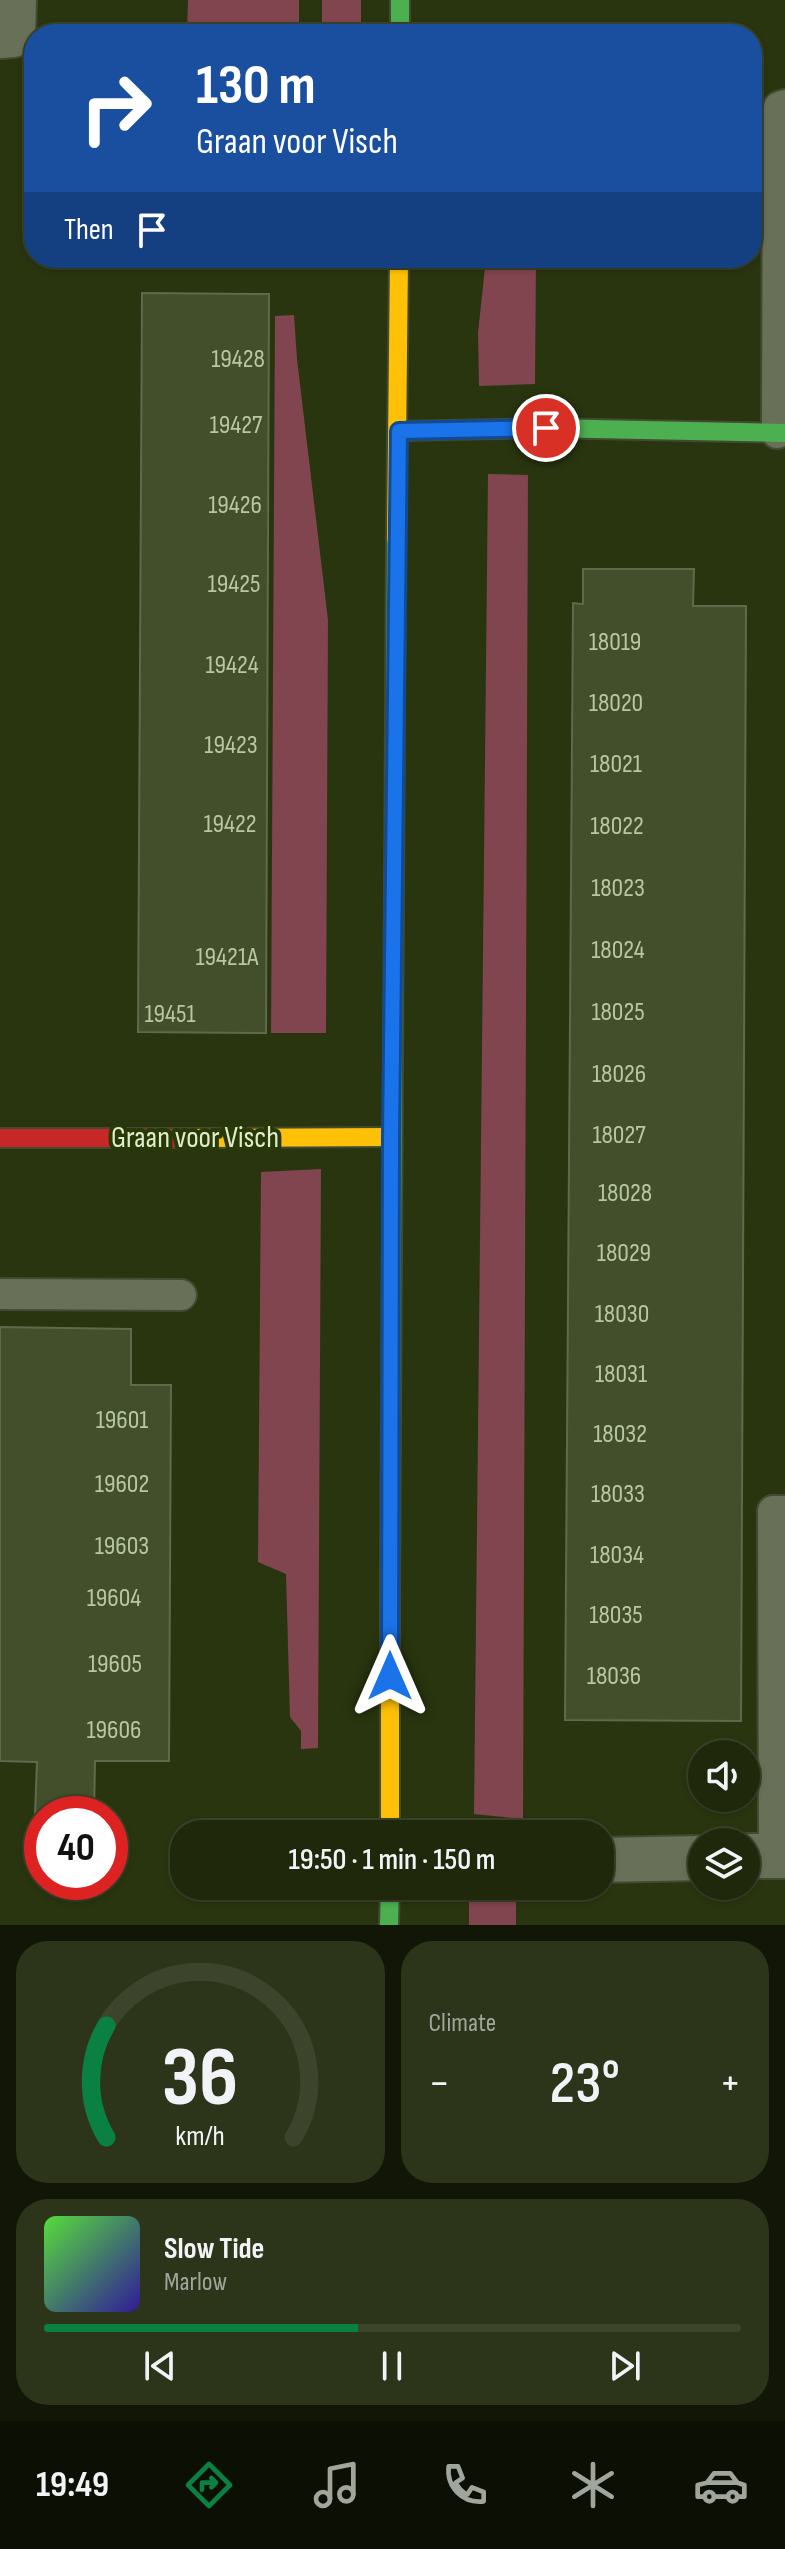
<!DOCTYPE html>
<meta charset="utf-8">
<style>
body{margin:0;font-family:"Sofia Sans Condensed",sans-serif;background:#2c3419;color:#f1f3f6;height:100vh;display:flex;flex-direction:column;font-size:30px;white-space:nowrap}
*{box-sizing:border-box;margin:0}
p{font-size:26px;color:#a1a69d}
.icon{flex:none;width:44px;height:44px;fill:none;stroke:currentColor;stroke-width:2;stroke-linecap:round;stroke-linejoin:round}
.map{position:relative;height:1925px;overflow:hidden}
.panel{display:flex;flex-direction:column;gap:16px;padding:16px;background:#111606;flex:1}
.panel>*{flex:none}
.top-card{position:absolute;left:24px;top:24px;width:738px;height:244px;border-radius:32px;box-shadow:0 2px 6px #0004,0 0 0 2px #3c442c;background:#1a4fa0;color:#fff;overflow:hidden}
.fabs{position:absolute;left:688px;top:1740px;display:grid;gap:16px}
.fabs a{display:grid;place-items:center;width:72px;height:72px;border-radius:50%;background:#1f280b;box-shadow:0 2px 6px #0004,0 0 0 2px #3c442c;font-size:40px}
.speed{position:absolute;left:24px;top:1796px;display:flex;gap:16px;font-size:40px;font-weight:700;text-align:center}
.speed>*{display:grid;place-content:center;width:104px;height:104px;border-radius:50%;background:#1f280b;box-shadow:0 2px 6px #0004,0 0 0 2px #3c442c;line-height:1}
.speed .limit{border:12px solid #d22;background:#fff;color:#111}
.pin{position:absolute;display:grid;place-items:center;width:68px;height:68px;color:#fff;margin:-34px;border:4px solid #fff;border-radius:50%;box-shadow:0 2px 8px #0007}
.me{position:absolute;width:88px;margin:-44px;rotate:0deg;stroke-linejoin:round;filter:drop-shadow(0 0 6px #0008)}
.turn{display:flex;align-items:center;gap:28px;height:168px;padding:0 40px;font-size:36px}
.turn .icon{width:104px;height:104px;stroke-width:2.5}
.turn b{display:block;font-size:56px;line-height:68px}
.then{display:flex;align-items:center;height:76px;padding:0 40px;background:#0003;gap:16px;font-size:30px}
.big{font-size:60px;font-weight:600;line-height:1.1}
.panel .card{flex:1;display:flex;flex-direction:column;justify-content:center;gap:12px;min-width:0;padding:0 28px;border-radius:32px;background:#2c3419}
.panel .dial{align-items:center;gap:0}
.dial svg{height:208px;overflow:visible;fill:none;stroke:#3c442c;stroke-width:7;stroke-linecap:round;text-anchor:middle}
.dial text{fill:#f1f3f6;stroke:none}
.song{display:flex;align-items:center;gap:24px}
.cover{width:96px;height:96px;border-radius:12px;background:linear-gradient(135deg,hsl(110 70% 55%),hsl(250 70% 35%))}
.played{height:8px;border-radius:4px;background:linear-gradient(90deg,#0b8043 45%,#3c442c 45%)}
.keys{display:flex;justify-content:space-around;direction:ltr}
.heat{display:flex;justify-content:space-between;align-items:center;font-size:44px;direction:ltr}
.panel .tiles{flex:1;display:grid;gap:16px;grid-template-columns:1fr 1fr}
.card:last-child{grid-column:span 2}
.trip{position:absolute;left:170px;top:1820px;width:444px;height:80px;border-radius:32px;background:#1f280b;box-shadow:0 2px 6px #0004,0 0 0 2px #3c442c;font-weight:600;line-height:80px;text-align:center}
.tabs{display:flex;height:128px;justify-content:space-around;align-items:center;background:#0c1004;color:#a1a69d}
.tabs .icon{width:56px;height:56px}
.tabs .active{color:#0b8043}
.tabs b{font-size:36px;color:#f1f3f6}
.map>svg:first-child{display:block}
.green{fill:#80454e}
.building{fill:#434f2a;stroke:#5f6a4d;stroke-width:2}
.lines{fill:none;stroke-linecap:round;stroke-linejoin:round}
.lane-casing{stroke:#424b32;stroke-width:34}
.street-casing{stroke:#424b32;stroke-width:48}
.fast-casing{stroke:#424b32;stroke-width:22}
.slow-casing{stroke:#424b32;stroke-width:22}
.jam-casing{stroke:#424b32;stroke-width:22}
.lane{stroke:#687158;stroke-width:30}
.street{stroke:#687158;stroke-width:44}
.fast{stroke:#4caf50;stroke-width:18}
.slow{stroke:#ffc107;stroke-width:18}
.jam{stroke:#c62828;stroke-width:18}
.route-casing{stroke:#114b97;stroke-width:20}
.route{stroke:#1a73e8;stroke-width:14}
.labels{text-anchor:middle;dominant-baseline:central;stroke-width:8;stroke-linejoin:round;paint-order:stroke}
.number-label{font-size:26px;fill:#b8c6a4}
.street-label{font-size:30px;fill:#dfedcc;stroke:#283806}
</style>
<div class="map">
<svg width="785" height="1925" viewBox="0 0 785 1925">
<rect width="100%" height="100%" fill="#29350f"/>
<path class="green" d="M188 0H299V34H187Z
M322 0H361V34H322Z
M489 23 537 24V34H489Z
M486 258H536L535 384 479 386 478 333Z
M294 315 297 359 328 620 326 1033H271L275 316Z
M488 474 528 475 523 1819 474 1814Z
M321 1169 318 1748 301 1749V1731L290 1717 286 1574 258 1562 261 1172Z
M469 1898 516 1899V1925H469Z"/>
<path class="building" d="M142 293 269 294 266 1033 138 1032Z
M583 569H694L693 606H746L741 1721 565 1720 573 603 583 604Z
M0 1327 131 1329V1385H171L169 1761H95L94 1814H35L37 1762 0 1761Z"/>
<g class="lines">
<defs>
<path id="lane" d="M777 433 778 128 779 107 785 105
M0 1294 181 1295
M774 1856 773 1511H785"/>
<path id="street" d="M0 36 13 35 14 0
M746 1856H785
M600 1860 702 1858"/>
<path id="fast" d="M400 0V34
M399 431 546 428 785 433
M390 1593 396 539
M389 1925 390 1886"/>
<path id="slow" d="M396 539 399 258
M194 1138 391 1137
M390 1834V1593"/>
<path id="jam" d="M0 1138H194"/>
</defs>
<use href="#lane" class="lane-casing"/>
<use href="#street" class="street-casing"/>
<use href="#fast" class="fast-casing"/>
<use href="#slow" class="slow-casing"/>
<use href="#jam" class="jam-casing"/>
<use href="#lane" class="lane"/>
<use href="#street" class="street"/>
<use href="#fast" class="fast"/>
<use href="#slow" class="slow"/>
<use href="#jam" class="jam"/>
</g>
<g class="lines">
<defs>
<path id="route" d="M390 1676 391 1137 399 431 546 428"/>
</defs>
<use href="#route" class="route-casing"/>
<use href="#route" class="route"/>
</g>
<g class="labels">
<g class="number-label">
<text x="238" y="359">19428</text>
<text x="236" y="425">19427</text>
<text x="235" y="505">19426</text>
<text x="234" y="584">19425</text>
<text x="615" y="642">18019</text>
<text x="232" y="665">19424</text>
<text x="616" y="703">18020</text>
<text x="231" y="745">19423</text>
<text x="616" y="764">18021</text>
<text x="230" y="824">19422</text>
<text x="617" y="826">18022</text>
<text x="618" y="888">18023</text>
<text x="618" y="950">18024</text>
<text x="227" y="957">19421A</text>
<text x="618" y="1012">18025</text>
<text x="170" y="1014">19451</text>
<text x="619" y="1074">18026</text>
<text x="619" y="1135">18027</text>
<text x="625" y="1193">18028</text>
<text x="624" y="1253">18029</text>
<text x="622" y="1314">18030</text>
<text x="621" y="1374">18031</text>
<text x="122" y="1420">19601</text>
<text x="620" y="1434">18032</text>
<text x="122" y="1484">19602</text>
<text x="618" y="1494">18033</text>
<text x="122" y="1546">19603</text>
<text x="617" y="1555">18034</text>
<text x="114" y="1598">19604</text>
<text x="616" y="1615">18035</text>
<text x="115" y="1664">19605</text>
<text x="614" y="1676">18036</text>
<text x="114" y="1730">19606</text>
</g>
<g class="street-label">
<text x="195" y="1138">Graan voor Visch</text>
</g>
</g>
</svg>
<div class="fabs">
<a><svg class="icon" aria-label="sound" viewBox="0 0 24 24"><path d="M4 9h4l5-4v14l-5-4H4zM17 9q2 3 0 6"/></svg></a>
<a><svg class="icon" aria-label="layers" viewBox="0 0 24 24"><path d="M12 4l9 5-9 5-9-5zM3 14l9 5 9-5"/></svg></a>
</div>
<div class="speed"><div class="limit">40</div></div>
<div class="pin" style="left:546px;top:428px;background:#d93025"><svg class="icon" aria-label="arrive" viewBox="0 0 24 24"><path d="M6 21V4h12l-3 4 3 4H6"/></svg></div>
<svg class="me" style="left:390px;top:1676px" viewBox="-20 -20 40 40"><path d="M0-17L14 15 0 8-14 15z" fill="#1a73e8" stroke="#fff" stroke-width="4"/></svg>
<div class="trip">19:50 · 1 min · 150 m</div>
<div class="top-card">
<div class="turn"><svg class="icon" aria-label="right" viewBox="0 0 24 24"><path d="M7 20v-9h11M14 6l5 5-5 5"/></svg><div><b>130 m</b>Graan voor Visch</div></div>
<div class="then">Then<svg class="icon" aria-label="arrive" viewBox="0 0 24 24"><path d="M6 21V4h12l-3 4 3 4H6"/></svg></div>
</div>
</div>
<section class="panel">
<div class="tiles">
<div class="card dial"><svg viewBox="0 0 100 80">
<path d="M14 69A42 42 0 1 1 86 69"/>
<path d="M14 69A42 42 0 0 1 14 26" stroke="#0b8043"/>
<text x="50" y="56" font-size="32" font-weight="700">36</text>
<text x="50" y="72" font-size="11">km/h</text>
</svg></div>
<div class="card"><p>Climate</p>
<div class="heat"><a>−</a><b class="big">23°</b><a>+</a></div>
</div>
<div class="card">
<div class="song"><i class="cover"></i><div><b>Slow Tide</b><p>Marlow</p></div></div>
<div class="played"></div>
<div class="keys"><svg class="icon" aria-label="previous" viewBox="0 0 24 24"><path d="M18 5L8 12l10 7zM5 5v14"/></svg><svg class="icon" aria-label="pause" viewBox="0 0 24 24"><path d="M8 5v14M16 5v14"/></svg><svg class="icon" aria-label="next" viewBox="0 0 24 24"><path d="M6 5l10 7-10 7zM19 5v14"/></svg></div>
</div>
</div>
</section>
<nav class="tabs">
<b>19:49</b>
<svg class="icon active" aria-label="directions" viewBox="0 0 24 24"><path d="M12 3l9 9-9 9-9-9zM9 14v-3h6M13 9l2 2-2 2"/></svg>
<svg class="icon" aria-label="music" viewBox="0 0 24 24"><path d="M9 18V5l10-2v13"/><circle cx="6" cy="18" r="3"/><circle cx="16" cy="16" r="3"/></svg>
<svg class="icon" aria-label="phone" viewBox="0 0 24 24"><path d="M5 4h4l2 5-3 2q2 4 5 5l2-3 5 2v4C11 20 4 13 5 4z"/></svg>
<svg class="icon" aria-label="climate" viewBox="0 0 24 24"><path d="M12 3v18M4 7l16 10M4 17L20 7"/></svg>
<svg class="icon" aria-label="car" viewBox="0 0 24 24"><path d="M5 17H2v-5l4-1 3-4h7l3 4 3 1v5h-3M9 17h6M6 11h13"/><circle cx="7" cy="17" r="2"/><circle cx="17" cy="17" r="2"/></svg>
</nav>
